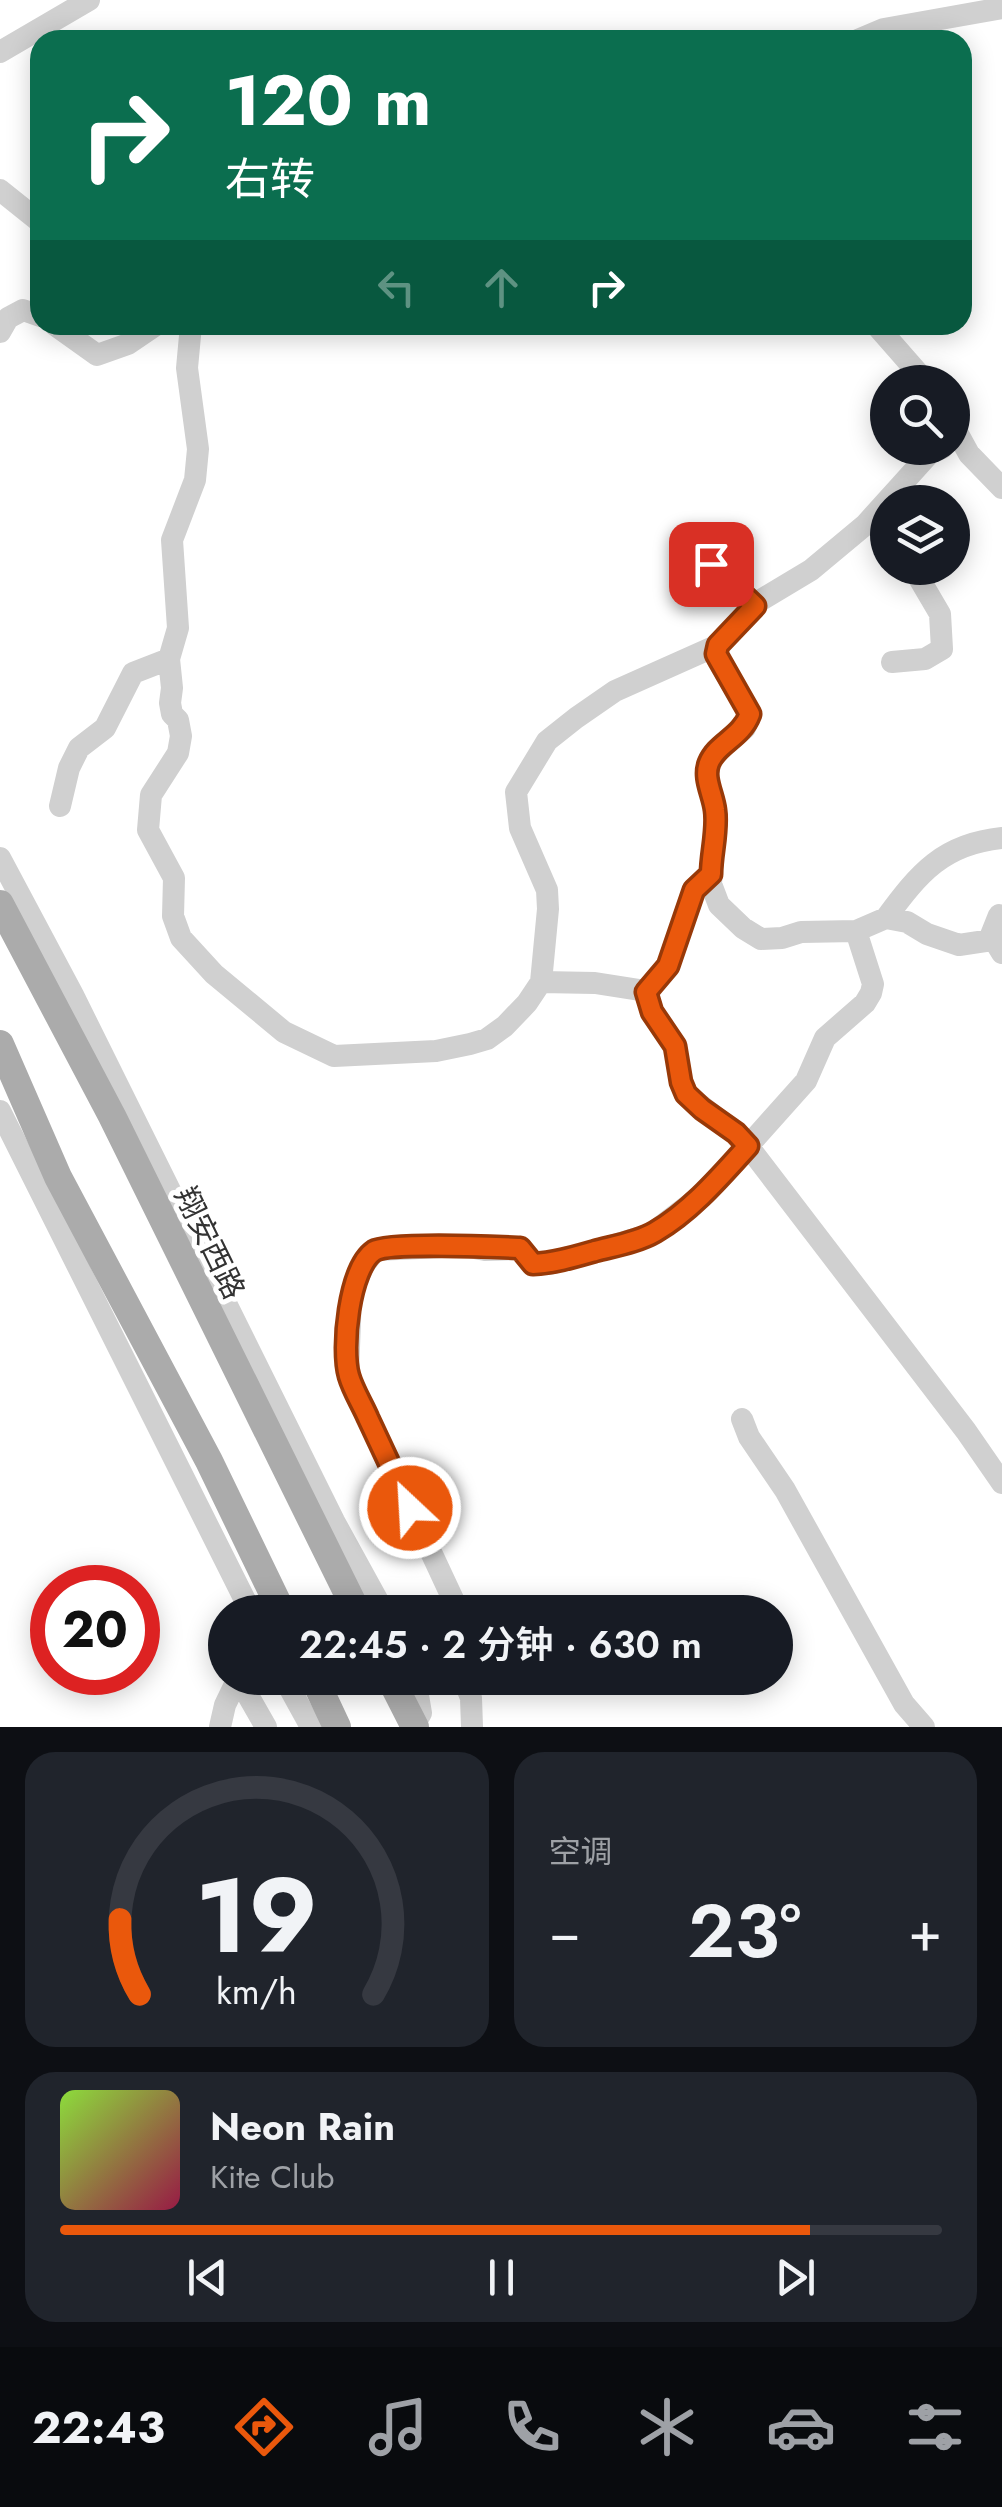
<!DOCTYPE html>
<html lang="zh">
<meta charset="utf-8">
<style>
body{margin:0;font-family:Jost,"Noto Sans SC",sans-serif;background:#20242c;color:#f1f3f6;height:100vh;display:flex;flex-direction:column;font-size:38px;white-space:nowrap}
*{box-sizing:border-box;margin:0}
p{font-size:32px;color:#9ea1a6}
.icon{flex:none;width:55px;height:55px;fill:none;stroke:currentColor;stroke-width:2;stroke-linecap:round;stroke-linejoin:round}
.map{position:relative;height:1727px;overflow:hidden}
.details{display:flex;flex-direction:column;gap:25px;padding:25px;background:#0d0f14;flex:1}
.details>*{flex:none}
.guide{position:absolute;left:30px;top:30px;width:942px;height:305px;border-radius:30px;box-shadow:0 5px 25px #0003;background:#0b6e4f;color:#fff;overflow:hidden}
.tools{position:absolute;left:870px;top:365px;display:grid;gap:20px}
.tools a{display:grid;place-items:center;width:100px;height:100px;border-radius:50%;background:#171b24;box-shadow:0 5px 25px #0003;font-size:50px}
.speed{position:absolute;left:30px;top:1565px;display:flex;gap:20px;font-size:50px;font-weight:700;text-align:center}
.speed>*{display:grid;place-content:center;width:130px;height:130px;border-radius:50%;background:#171b24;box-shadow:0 5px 25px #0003;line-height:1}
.speed .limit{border:15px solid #d22;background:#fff;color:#111}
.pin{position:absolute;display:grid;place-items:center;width:85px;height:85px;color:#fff;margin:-42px;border-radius:20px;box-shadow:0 5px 15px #0006}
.me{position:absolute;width:110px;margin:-55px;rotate:335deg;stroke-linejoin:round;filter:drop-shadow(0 0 8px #0008)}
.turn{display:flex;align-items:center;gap:35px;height:210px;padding:0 30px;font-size:45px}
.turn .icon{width:130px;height:130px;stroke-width:2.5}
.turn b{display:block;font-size:70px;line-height:85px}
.lanes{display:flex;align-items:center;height:95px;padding:0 30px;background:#0003;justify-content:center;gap:50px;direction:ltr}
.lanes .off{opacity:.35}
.big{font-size:75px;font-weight:600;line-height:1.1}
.details .card{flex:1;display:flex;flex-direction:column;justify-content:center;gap:15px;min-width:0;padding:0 35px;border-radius:30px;background:#20242c}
.details .dial{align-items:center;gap:0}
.dial svg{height:260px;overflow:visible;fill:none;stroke:#363941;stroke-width:7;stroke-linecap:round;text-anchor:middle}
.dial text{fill:#f1f3f6;stroke:none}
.song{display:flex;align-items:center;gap:30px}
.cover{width:120px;height:120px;border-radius:15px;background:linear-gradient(135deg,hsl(90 70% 55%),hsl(340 70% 35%))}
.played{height:10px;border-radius:5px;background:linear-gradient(90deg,#ea580c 85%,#363941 85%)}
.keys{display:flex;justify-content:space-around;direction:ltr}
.heat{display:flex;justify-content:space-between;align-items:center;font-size:55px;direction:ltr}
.details .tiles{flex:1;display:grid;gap:25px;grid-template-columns:1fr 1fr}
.card:last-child{grid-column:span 2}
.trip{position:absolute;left:208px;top:1595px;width:585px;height:100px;border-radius:50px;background:#171b24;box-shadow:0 5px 25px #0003;font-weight:600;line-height:100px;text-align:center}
.tabs{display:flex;height:160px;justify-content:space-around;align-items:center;background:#090b0e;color:#9ea1a6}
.tabs .icon{width:70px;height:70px}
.tabs .selected{color:#ea580c}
.tabs b{font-size:45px;color:#f1f3f6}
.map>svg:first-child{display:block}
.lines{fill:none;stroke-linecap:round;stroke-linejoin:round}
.minor{stroke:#d0d0d0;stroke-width:22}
.major{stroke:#ababab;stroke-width:28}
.major-bridge{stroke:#ababab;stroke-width:28}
.route-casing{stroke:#983908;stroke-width:25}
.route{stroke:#ea580c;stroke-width:18}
.labels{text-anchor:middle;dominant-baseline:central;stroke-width:10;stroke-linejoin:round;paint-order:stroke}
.street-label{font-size:30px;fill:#333;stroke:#fff}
</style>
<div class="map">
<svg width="1002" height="1727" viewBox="0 0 1002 1727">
<rect width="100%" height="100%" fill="#fff"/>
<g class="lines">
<path class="minor" d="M858 40 884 29 1002 8
M0 52 89 0
M0 190 40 222
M55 325 97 355 128 344 156 325
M876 325 926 382
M0 332 8 318 23 310 40 316
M952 423 969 454 1002 488
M942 448 930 453 865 525 811 570 761 600 718 645V661L750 715 745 728 714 754 707 766V779L716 813 711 884 719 905 743 928 761 939 782 938 801 932 856 931 886 918 907 922 927 934 959 945 992 940
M689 543 755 606
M169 659 172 688 170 703 172 714 178 720 181 736 178 753 151 795 148 830 174 878 173 916 181 938 214 974 284 1032 334 1056 436 1051 470 1044 487 1039 505 1026 527 1003 541 982 548 909 547 890 520 828 516 792 547 741 576 718 615 691 718 645
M892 662 925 659 942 649 940 614 913 568
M60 806 69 768 79 748 105 728 133 673 169 659 178 628 172 540 195 480 198 449 187 368 191 325
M0 858 73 995 334 1521 384 1612
M711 874 694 890 667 966 646 991 653 1012 675 1046 681 1081 686 1094 736 1133 748 1146 966 1431 1002 1483
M999 915 991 935 1002 953
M886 918C919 873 943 844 1002 838
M541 982 595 983 646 991
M0 1111 251 1612
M742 1419 749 1437 785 1490 904 1704 924 1727
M455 1612 458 1610 348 1374 351 1294 364 1265 376 1250 464 1246 485 1250 520 1249 533 1264H550L651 1234 703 1194 748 1146 806 1081 825 1038 865 1003 871 993 873 984 856 931
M238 1678 266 1727
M284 1678 311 1727
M463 1678 471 1698 472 1727
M220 1727 225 1705 238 1678
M413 1727 421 1713 415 1678"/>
<path class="major" d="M0 904 112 1116 357 1612
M0 1044 58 1177 209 1461 282 1612
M314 1678 337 1727"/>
<path class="major-bridge" d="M390 1678 415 1727"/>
</g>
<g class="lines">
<defs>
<path id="route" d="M410 1508C396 1478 382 1448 368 1418 362 1404 353 1390 349 1376 341 1349 349 1268 374 1251 389 1242 497 1247 520 1248L533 1264C554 1263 574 1257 595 1251 614 1246 638 1242 655 1232 691 1211 720 1177 748 1146L736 1133 702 1109 686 1094 681 1082 675 1046 652 1012 646 992 668 966 694 890 711 874C711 854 718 830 715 810 713 794 703 778 709 763 717 743 741 738 750 714L716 654 718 645 755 606 711 564"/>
</defs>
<use href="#route" class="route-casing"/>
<use href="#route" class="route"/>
</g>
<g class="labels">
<g class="street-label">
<text transform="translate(210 1243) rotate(64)">翔安西路</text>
</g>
</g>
</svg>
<div class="tools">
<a><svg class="icon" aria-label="search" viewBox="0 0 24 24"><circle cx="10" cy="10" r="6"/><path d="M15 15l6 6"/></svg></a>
<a><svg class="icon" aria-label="layers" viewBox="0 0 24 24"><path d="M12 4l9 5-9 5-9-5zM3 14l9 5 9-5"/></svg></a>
</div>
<div class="speed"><div class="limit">20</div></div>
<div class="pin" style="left:711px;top:564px;background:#d93025"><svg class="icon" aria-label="arrive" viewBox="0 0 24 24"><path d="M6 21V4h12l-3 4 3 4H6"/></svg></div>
<svg class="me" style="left:410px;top:1508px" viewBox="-20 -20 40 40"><circle r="17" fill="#ea580c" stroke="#fff" stroke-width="3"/><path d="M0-11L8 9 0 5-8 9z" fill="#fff"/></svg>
<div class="trip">22:45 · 2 分钟 · 630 m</div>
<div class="guide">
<div class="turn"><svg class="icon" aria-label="right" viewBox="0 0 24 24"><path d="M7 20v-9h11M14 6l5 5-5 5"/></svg><div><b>120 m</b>右转</div></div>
<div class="lanes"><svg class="icon off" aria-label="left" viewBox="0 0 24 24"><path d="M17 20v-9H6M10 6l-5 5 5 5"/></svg><svg class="icon off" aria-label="ahead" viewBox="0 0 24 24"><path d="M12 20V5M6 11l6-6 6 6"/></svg><svg class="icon" aria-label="right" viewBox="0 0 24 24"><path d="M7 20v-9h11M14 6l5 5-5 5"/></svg></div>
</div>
</div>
<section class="details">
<div class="tiles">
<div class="card dial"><svg viewBox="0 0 100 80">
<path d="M14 69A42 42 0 1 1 86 69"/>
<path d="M14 69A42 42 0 0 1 8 46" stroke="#ea580c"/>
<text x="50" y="56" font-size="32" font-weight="700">19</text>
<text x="50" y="72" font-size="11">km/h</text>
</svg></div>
<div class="card"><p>空调</p>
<div class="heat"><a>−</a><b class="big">23°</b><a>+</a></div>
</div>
<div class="card">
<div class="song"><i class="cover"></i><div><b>Neon Rain</b><p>Kite Club</p></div></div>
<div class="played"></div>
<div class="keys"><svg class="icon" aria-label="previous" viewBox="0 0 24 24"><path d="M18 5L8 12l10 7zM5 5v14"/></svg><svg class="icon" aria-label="pause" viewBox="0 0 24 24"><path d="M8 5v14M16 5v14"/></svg><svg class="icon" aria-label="next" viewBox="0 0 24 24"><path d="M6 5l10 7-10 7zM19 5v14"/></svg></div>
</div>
</div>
</section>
<nav class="tabs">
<b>22:43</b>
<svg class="icon selected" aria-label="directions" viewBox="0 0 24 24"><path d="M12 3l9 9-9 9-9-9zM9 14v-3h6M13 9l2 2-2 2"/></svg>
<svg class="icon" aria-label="music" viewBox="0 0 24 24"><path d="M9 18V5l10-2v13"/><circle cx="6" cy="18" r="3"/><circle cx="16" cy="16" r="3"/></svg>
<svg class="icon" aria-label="phone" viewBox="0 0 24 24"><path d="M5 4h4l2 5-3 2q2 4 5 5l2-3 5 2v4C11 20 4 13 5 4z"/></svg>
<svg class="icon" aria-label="climate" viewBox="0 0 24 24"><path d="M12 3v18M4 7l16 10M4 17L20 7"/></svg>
<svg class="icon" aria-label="car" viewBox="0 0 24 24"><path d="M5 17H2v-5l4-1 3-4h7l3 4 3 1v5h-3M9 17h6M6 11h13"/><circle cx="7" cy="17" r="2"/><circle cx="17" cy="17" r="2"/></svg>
<svg class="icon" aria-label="filters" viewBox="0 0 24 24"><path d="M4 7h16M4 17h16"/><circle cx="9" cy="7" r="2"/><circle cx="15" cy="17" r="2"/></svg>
</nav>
